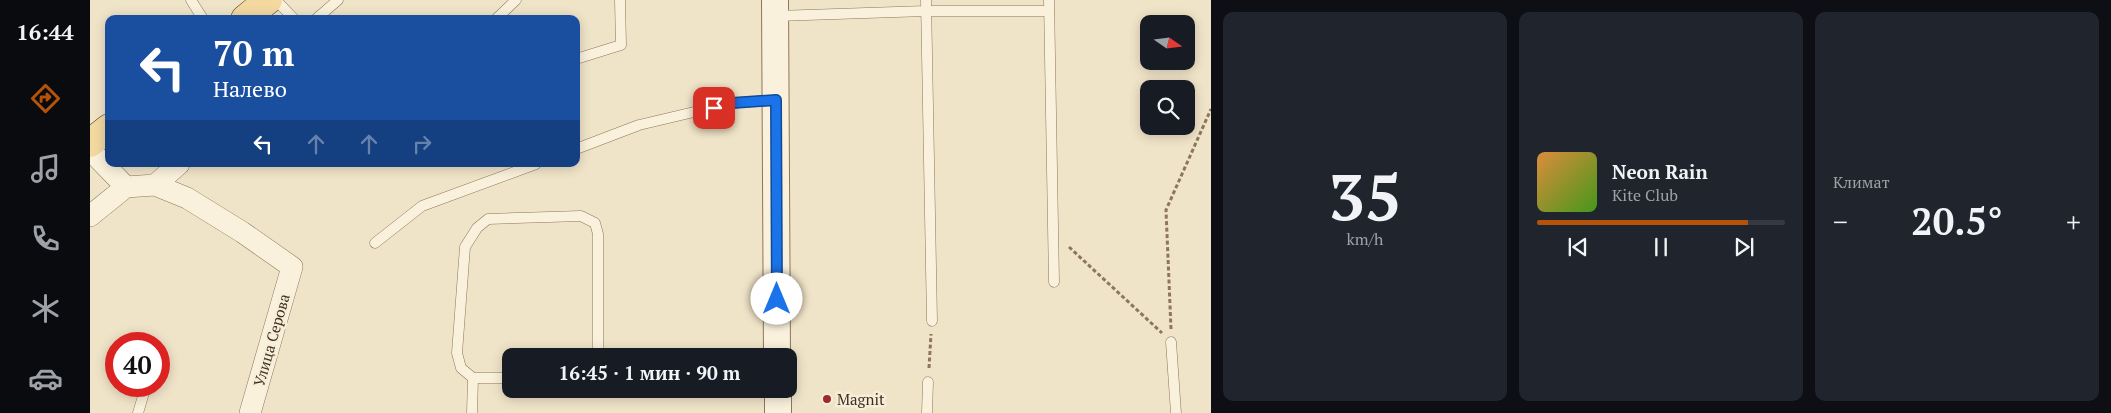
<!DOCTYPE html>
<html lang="ru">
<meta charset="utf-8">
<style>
body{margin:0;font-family:"PT Serif",serif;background:#20242c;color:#f1f3f6;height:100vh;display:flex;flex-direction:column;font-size:19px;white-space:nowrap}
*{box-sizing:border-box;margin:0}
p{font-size:16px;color:#9ea1a6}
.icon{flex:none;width:28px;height:28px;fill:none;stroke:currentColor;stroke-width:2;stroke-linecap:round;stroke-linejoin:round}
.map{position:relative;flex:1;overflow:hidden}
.panel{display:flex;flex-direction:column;gap:12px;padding:12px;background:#0d0f14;width:900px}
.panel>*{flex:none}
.hud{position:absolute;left:15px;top:15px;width:475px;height:152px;border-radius:10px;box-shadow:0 2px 12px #0003;background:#1a4fa0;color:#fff;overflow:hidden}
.needle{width:32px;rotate:104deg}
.fabs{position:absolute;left:1050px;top:15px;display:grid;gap:10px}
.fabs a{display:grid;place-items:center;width:55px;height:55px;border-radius:10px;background:#171b24;box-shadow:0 2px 12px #0003;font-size:25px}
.speed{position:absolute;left:15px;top:332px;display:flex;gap:10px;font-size:25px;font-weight:700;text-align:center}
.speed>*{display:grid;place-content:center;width:65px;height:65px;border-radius:50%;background:#171b24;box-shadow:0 2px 12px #0003;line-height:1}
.speed .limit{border:8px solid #d22;background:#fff;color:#111}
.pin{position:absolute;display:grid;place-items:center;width:42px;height:42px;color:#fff;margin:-21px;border-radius:10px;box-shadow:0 2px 8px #0006}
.me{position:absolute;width:55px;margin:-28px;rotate:0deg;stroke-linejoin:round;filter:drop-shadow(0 0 4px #0008)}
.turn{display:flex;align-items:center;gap:18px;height:105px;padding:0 25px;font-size:22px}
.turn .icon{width:65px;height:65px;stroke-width:2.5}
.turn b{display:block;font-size:35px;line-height:42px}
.lanes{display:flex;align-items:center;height:48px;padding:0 25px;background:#0003;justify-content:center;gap:25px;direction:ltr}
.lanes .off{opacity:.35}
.big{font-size:38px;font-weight:600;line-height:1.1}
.panel .tile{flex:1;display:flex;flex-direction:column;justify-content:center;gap:8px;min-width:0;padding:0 18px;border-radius:10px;background:#20242c}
.panel .dial{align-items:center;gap:0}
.dial b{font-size:65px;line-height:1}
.song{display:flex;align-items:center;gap:15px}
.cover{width:60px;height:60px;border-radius:8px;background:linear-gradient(135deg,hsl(30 70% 55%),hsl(100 70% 35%))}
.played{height:5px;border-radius:2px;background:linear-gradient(90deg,#b45309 85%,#363941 85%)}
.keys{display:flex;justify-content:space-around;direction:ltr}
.heat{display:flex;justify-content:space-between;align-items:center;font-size:28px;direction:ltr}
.panel .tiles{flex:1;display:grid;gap:12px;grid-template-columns:repeat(3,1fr)}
.trip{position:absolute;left:412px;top:348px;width:295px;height:50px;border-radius:10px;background:#171b24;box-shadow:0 2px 12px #0003;font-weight:600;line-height:50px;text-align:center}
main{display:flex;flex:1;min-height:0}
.tab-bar{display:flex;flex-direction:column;width:90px;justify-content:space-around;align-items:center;background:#090b0e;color:#9ea1a6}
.tab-bar .icon{width:35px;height:35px}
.tab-bar .on{color:#b45309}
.tab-bar b{font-size:22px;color:#f1f3f6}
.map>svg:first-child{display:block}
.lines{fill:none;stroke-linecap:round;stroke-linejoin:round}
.service-casing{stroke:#8d765c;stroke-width:11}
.minor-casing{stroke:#8d765c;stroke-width:22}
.tertiary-casing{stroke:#8d765c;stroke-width:28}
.primary-casing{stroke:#5b4430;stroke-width:29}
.path{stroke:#8d765c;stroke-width:3;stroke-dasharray:4 2.5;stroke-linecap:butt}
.service{stroke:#faf1dc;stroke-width:10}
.minor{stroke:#faf1dc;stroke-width:21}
.tertiary{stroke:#faf1dc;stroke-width:26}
.primary{stroke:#f3d9a0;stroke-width:28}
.route-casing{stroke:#114b97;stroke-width:12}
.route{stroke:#1a73e8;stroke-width:9}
.poi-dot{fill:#9e2a2b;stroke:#f7eed8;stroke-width:2}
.labels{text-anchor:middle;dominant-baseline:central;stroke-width:5;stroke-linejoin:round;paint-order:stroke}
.street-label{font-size:15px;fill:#3d2e20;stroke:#f7eed8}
.poi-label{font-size:15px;fill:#3d2e20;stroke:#f7eed8;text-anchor:start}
</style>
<main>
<nav class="tab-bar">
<b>16:44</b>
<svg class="icon on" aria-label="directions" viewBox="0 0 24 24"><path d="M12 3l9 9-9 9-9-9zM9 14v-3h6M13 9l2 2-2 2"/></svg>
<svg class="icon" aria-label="music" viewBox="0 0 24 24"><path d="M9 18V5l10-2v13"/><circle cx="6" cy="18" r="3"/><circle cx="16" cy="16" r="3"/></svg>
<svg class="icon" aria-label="phone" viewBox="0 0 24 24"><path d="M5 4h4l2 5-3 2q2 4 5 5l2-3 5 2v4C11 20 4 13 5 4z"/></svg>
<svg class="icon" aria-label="climate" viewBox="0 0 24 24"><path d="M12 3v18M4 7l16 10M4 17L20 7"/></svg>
<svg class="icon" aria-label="car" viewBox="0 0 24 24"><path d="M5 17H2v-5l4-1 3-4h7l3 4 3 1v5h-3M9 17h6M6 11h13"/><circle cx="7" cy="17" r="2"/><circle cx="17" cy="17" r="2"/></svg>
</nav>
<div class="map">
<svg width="1121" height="413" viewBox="0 0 1121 413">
<rect width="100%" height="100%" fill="#f0e4c8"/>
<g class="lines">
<defs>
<path id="service" d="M101 0 113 19
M186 0 204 19
M836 0 842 321
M959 0 964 282
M686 16 836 11H959
M226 19 248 0
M406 19 426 0
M486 59 531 45 530 0
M486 149 549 125 642 103 684 100
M285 243 332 206 446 164
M1081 342 1086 413
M421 378H383L371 368 367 353 375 247 387 228 398 219 491 216 505 223 508 234V356
M48 413 56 386
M382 413 383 378
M837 413 838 382"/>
<path id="minor" d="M0 150 36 187
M65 185 89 164
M0 216 36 187 65 185 97 198 152 232 202 267 160 413"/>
<path id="tertiary" d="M685 0 687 356
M688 389V413"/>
<path id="primary" d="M155 19 178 0
M0 143 19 128"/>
</defs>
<use href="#service" class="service-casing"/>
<use href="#minor" class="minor-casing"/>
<use href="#tertiary" class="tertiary-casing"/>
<use href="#primary" class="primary-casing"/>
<path class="path" d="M979 247 1072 333
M1081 329 1076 210 1121 109
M839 368 841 334"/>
<use href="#service" class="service"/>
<use href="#minor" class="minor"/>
<use href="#tertiary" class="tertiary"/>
<use href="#primary" class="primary"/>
</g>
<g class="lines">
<defs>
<path id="route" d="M624 108 642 103 686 100 687 299"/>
</defs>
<use href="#route" class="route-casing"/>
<use href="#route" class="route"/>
</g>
<circle class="poi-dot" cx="737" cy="399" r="5"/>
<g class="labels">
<g class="street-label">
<text transform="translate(181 340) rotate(-74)">Улица Серова</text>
</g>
<g class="poi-label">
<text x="747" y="399">Magnit</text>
</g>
</g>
</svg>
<div class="fabs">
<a><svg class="needle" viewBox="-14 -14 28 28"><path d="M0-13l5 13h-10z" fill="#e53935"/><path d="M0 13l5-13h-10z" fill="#9ea1a6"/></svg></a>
<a><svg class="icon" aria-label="search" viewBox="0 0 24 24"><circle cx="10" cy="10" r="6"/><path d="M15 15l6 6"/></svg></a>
</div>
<div class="speed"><div class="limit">40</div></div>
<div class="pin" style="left:624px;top:108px;background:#d93025"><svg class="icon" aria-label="arrive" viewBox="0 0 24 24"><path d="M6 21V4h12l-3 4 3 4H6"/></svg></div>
<svg class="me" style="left:687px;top:299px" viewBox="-20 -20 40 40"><circle r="19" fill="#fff"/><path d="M0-13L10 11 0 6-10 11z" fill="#1a73e8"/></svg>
<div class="trip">16:45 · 1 мин · 90 m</div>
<div class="hud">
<div class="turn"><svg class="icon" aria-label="left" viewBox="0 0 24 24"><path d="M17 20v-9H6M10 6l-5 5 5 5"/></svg><div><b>70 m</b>Налево</div></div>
<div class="lanes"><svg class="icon" aria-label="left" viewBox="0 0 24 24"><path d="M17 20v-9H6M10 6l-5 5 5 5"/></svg><svg class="icon off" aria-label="ahead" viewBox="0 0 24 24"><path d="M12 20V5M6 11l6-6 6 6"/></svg><svg class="icon off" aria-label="ahead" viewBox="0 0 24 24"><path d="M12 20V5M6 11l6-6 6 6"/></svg><svg class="icon off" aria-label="right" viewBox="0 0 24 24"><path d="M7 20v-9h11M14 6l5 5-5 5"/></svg></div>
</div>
</div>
<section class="panel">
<div class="tiles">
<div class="tile dial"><b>35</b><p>km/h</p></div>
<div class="tile">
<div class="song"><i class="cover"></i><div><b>Neon Rain</b><p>Kite Club</p></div></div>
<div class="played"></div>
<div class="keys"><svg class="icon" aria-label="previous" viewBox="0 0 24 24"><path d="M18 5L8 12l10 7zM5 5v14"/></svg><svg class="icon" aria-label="pause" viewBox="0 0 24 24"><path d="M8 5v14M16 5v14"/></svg><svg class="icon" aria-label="next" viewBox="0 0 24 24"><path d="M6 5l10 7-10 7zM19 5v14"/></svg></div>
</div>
<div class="tile"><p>Климат</p>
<div class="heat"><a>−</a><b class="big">20.5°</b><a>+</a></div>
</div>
</div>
</section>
</main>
